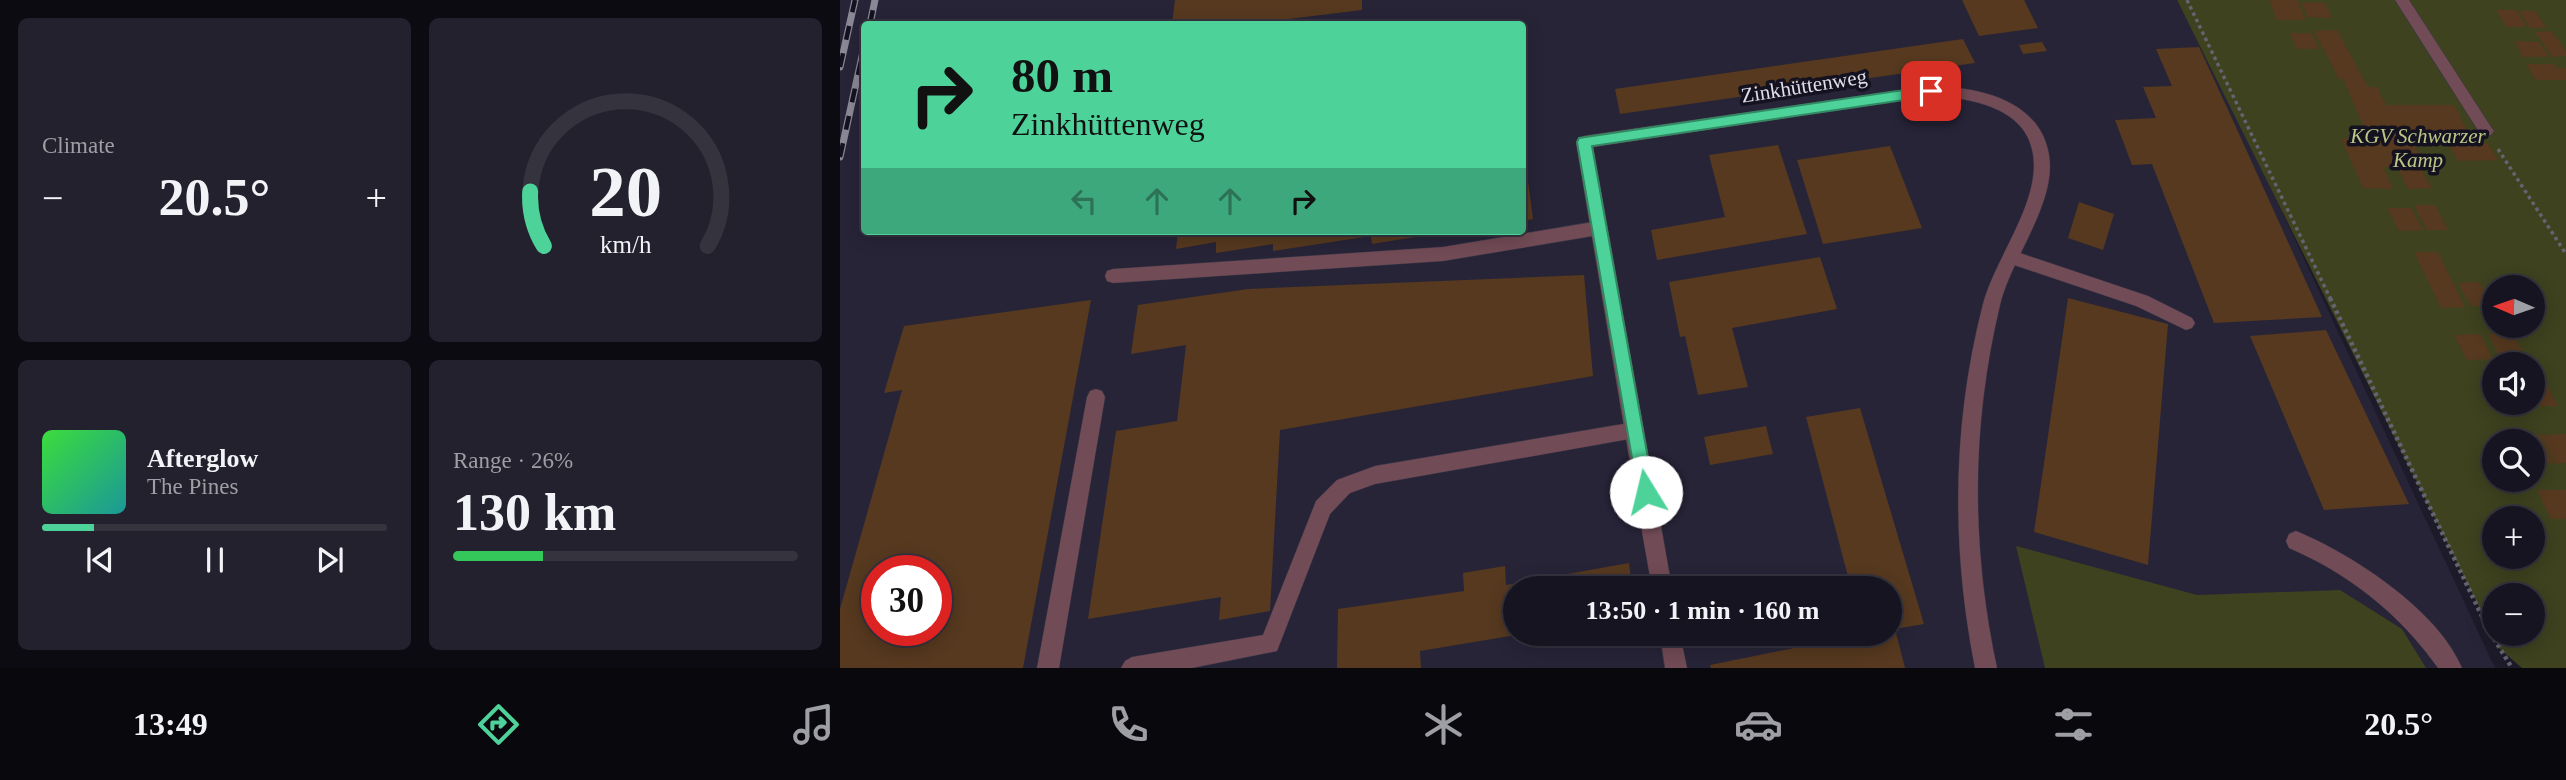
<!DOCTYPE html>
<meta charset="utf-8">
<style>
body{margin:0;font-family:"Times New Roman",serif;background:#23212d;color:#f1f3f6;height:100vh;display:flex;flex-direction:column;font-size:26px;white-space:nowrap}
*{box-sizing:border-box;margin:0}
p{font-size:23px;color:#9e9ea5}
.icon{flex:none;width:38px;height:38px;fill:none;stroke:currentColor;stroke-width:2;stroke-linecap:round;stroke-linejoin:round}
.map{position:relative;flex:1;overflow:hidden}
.drawer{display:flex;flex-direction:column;gap:18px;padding:18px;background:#0c0b12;width:840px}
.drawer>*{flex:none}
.hud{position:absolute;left:21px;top:21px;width:665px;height:214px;border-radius:7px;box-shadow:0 4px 18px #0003,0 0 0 2px #35333e;background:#4dd39a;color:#111;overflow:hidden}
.needle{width:46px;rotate:272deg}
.controls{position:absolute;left:1642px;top:275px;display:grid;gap:14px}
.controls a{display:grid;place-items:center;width:63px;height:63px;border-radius:50%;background:#161420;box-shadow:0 4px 18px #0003,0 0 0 2px #35333e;font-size:35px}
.speed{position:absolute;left:21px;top:555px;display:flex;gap:14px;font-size:35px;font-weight:700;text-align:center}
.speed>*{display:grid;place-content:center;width:91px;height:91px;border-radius:50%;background:#161420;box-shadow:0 4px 18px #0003,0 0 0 2px #35333e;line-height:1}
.speed .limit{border:10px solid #d22;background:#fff;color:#111}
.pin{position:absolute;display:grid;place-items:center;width:60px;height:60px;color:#fff;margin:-30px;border-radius:14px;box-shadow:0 4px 10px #0006}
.me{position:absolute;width:77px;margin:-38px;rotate:351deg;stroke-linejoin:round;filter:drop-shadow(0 0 5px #0008)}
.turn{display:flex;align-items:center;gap:24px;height:147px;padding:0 35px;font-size:32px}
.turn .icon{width:91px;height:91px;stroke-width:2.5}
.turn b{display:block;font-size:49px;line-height:60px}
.lanes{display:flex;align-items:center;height:66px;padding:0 35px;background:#0003;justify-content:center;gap:35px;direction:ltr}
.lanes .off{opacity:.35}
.big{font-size:52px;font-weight:800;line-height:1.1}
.drawer .tile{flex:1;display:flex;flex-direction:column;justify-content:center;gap:10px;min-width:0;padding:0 24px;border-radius:10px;background:#23212d}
.drawer .dial{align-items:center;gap:0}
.dial svg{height:182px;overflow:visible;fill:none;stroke:#35333e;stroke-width:7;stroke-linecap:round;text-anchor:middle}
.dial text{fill:#f1f3f6;stroke:none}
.song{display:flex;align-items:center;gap:21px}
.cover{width:84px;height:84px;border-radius:10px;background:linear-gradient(135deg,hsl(120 70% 55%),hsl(180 70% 35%))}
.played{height:7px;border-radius:4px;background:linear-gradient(90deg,#4dd39a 15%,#35333e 15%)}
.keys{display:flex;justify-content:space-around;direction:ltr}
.heat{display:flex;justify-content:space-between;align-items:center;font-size:38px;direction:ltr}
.charge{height:10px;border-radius:5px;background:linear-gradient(90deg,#34c759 26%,#35333e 0)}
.drawer .tiles{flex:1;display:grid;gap:18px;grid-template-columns:repeat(2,1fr)}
.trip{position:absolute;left:663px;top:576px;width:399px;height:70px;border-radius:35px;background:#161420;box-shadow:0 4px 18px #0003,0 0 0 2px #35333e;font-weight:800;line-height:70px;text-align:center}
.tabs{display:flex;height:112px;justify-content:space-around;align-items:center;background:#09080d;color:#9e9ea5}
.tabs .icon{width:49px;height:49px}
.tabs .on{color:#4dd39a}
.tabs b{font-size:32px;color:#f1f3f6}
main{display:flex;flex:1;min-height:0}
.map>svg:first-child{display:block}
.built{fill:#272438;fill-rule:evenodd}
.green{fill:#3e421f;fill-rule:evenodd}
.building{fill:#56391f;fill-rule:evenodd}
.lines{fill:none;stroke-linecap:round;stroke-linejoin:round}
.service-casing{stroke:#383645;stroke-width:1}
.minor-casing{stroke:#383645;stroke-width:1}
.path-far1{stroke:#646370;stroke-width:3.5;stroke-dasharray:3.5 3.5;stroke-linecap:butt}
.path{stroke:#646370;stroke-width:4.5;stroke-dasharray:3.5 3.5;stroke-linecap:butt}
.service{fill:#714b55;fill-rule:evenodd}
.minor{fill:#714b55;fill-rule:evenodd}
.rail-casing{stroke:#8a8894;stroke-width:7}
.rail{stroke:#141220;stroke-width:4.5;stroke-dasharray:14;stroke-linecap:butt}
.route{fill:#4dd39a;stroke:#328964;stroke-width:2}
.labels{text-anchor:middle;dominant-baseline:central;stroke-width:7;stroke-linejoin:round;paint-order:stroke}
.street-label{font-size:21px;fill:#e0dfe9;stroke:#141220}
.park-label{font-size:21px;font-style:italic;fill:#bdc685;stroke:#141220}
</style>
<main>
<section class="drawer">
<div class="tiles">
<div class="tile"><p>Climate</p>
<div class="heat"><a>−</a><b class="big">20.5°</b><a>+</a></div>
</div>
<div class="tile dial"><svg viewBox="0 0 100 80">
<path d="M14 69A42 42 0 1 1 86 69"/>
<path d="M14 69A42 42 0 0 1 8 45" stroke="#4dd39a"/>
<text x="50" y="56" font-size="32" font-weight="700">20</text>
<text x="50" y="72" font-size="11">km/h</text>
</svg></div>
<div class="tile">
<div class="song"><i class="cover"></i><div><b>Afterglow</b><p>The Pines</p></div></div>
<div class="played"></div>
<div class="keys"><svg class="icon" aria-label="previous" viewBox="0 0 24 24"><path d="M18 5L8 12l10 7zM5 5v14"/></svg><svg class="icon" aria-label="pause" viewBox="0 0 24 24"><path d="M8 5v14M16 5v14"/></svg><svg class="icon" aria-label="next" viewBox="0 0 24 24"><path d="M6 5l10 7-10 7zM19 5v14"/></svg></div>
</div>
<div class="tile"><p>Range · 26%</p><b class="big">130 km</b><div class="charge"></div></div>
</div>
</section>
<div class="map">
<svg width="1726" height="668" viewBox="0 0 1726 668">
<rect width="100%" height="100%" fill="#1d1b2a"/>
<path class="built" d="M0 0H1337L1407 137 1655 668H0ZM24 24H682V231H24ZM37 570H96V630H37ZM676 588H1050V634H676Z"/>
<path class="green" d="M1337 0H1726V668H1682L1660 649ZM1654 287H1692V326H1654ZM1654 364H1692V402H1654ZM1654 441H1692V480H1654ZM1654 518H1692V556H1654ZM1654 595H1692V634H1654Z
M1176 546 1357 595 1500 590 1562 629 1586 668H1205Z"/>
<path class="building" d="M335 0H522V10L407 24H332Z
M1122 0H1184L1198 28 1139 36Z
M1429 0H1457L1466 20H1437Z
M1461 2 1485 3 1492 18 1468 17Z
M1656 10H1676L1687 27H1666Z
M1679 11H1695L1707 28H1690Z
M1497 30 1528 87H1537L1546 105H1614L1630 136H1555L1558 142H1573L1586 168 1543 167 1553 189 1523 188 1501 139H1529L1503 79H1499L1474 31Z
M1712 31 1726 51V56L1712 57 1695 32Z
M1450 33H1472L1479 49H1457Z
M1123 39 1135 63 780 114 775 89Z
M1674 41 1699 42 1709 57H1683Z
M1202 42 1207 51 1183 54 1179 45Z
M1359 47 1390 114 1482 317 1374 323 1312 164 1292 165 1275 120 1316 118 1303 87 1332 86 1316 49Z
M1686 64H1714L1717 68H1726V80H1696Z
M1648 143 1658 160 1618 161 1608 144Z
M938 145 967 234 817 260 811 230 885 217 869 155Z
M1050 146 1082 228 983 244 957 160Z
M686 166 693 219 682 221V167Z
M1558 169H1581L1592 188 1568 189Z
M1239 202 1274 214 1263 250 1228 238Z
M1574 205H1595L1608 230H1587Z
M1547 208H1571L1583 230 1559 231Z
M338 231H606V232L532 244 531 236 433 251V244L376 253V242L336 249Z
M1574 252H1598L1625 307 1601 308Z
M980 257 997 309 892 328 908 387 858 395 845 336 840 337 829 282Z
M744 275 753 376 440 430 430 611 379 620 381 597 248 619 276 431 337 421 346 345 291 354 298 305 408 289Z
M1639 282 1653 305 1631 306 1618 283Z
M1228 298 1328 324 1308 565 1194 532Z
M251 300 183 668H0V609L62 390 44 393 64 326ZM37 570H96V630H37Z
M1486 330 1569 504 1484 510 1410 336Z
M1672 333 1686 357 1661 359 1648 334Z
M1640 334 1653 359 1627 360 1614 335Z
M1692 382H1705L1718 406H1685L1683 402H1692Z
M1020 408 1084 624 1055 629 1065 668H871L870 665 1023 634H1050V588H1011L966 417Z
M926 426 933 454 870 465 864 437Z
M1726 434V463L1716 464 1701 435Z
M1662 435H1700L1714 463 1692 464V441H1665Z
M1697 490H1726V519H1711Z
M789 563 792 588H676V635L580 651 581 668H497L498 609 624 591 623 573 665 566 666 585Z"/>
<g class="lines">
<defs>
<path id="service" d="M1555 0H1569L1651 127 1654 131 1651 135H1641Z
M759 221 767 228 759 235 603 261 273 283 267 281 265 276 267 271 273 269 603 247Z
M1171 250 1308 296 1352 318 1355 323 1352 328 1346 330 1296 306 1165 262 1163 257 1165 252Z
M256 389 262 391 265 397 219 668H197L247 397 250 391Z
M795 422 802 424 804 430 802 436 795 438 535 484 510 493 490 514 437 651 352 668H281L285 661 292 657 423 635 476 501 497 480 535 466Z
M805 483 812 486 815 492 832 588H812L795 492 798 486Z
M1456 531C1512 554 1598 610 1622 668H1598C1561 615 1508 573 1449 548L1446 541 1449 534Z
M820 634H840L847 668H825Z"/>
<path id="minor" d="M1091 86C1137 87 1200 99 1209 155 1217 203 1171 258 1160 305 1131 426 1131 547 1157 668H1135C1111 547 1112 424 1143 304 1155 258 1201 202 1193 154 1186 107 1130 98 1091 96L753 147 815 492 812 498 805 501 798 498 795 492 736 142 744 136Z"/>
</defs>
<use href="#service" class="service-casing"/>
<use href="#minor" class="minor-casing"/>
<path class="path-far1" d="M1347 0 1491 300
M1658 149 1726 254"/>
<path class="path" d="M1490 298 1648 629 1672 668"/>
<use href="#service" class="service"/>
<use href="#minor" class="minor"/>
<defs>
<path id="rail" d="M30 24 35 0
M0 67 15 0
M0 157 24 47"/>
</defs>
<use href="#rail" class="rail-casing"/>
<use href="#rail" class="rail"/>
</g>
<path class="route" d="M1091 86 1098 91 1091 96 752 146 814 492 812 498H799L737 142 739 138Z"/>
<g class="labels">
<g class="street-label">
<text transform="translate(964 86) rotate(-9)">Zinkhüttenweg</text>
</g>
<g class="park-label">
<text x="1578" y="136">KGV Schwarzer<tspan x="1578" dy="24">Kamp</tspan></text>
</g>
</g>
</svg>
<div class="controls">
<a><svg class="needle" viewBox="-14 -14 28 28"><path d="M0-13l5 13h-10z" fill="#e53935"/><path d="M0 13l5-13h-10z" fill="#9e9ea5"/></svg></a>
<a><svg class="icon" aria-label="sound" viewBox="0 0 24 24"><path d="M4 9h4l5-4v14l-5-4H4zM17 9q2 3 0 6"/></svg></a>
<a><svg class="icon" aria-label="search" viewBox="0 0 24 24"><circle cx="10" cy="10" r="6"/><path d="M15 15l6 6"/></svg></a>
<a>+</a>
<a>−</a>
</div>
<div class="speed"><div class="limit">30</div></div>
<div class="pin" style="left:1091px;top:91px;background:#d93025"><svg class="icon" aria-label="arrive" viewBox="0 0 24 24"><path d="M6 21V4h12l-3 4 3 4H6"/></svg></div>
<svg class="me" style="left:806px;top:492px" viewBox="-20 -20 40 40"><circle r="19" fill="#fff"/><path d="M0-13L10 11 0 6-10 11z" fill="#4dd39a"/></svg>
<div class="trip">13:50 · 1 min · 160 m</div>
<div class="hud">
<div class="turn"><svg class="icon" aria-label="right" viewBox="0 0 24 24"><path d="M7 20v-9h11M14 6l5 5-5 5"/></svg><div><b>80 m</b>Zinkhüttenweg</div></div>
<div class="lanes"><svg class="icon off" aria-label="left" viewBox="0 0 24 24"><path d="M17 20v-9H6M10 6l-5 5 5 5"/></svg><svg class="icon off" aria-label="ahead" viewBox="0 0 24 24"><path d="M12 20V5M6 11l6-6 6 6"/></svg><svg class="icon off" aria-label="ahead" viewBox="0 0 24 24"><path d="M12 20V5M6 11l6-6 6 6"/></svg><svg class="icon" aria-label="right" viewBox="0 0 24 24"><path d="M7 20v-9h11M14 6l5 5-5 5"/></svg></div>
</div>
</div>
</main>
<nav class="tabs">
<b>13:49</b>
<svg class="icon on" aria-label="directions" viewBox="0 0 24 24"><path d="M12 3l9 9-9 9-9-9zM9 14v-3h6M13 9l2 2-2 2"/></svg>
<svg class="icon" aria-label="music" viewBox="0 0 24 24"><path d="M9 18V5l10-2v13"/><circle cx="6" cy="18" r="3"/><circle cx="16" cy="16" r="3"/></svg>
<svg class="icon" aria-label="phone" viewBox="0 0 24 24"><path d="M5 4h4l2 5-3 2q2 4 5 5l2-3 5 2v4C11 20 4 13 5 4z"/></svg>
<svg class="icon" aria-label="climate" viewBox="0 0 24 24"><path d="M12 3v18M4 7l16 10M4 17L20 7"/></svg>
<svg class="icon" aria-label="car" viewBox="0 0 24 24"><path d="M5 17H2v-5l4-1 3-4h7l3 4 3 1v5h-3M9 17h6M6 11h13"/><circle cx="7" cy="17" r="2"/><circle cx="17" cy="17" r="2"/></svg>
<svg class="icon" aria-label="filters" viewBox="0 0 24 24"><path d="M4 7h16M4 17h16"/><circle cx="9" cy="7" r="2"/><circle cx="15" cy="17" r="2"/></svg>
<b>20.5°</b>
</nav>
